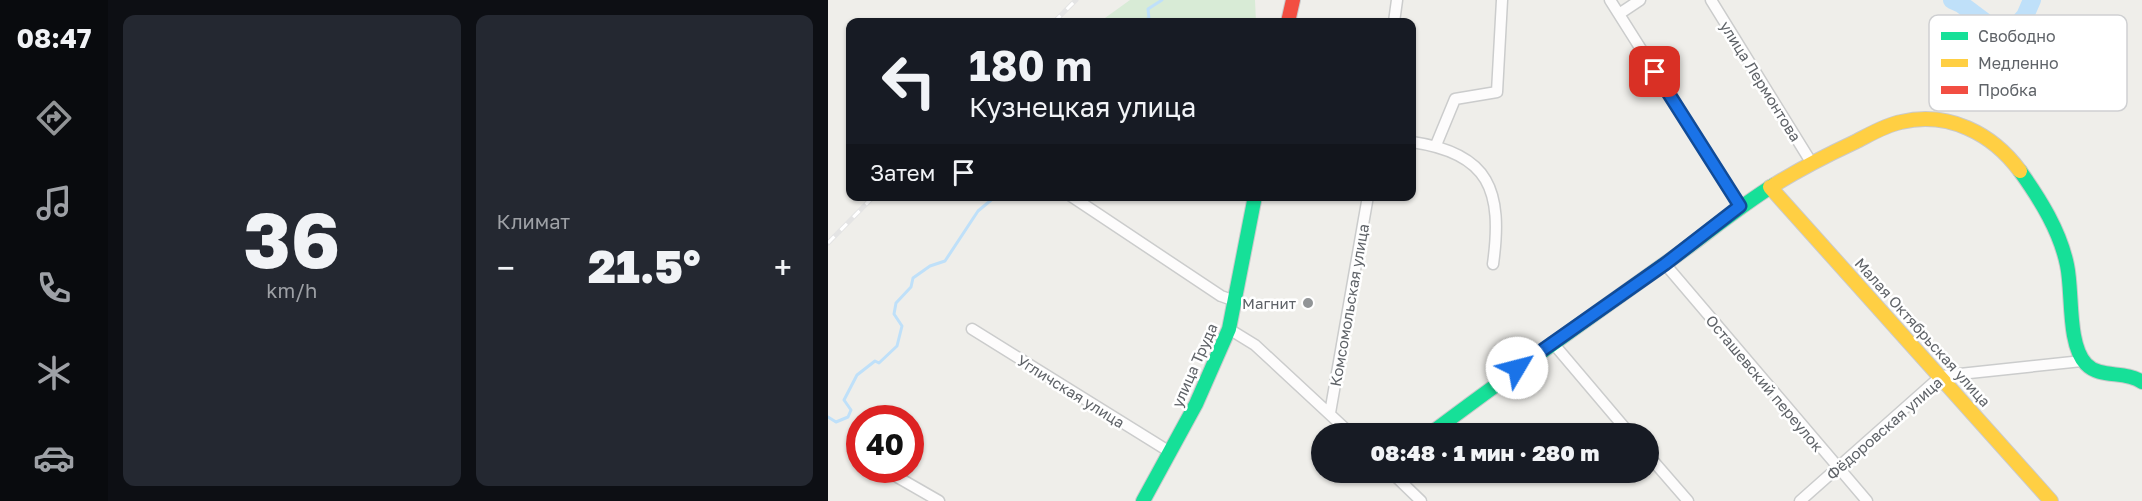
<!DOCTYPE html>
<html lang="ru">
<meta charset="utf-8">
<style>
body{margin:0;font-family:"Golos Text",sans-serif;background:#242831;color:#f1f3f6;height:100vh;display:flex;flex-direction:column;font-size:22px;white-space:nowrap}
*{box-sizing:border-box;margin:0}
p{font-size:20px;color:#9ea1a6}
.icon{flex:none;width:33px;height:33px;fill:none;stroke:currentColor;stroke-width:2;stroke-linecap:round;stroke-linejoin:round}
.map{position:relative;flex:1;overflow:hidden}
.sheet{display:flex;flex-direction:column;gap:15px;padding:15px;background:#0d0f14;width:720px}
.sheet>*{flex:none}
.banner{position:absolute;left:18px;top:18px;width:570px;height:183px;border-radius:12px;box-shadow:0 2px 4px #0004;background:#171b24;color:#f1f3f6;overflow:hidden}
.speed{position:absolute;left:18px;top:405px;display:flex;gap:12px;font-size:30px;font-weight:700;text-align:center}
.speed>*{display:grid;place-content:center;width:78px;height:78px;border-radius:50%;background:#171b24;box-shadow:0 2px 4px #0004;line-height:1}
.speed .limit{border:9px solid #d22;background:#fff;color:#111}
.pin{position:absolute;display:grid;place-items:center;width:51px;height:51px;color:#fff;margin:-26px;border-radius:12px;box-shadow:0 3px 9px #0006}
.me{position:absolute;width:66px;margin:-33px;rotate:53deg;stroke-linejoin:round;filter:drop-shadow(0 0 4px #0008)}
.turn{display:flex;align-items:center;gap:21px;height:126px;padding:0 24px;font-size:27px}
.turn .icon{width:78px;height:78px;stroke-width:2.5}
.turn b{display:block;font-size:42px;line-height:51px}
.then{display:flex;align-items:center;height:57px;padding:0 24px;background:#0003;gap:12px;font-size:22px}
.big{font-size:45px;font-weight:800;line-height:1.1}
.sheet .card{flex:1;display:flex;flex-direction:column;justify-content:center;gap:9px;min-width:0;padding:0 21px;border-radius:12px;background:#242831}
.sheet .dial{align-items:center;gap:0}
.dial b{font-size:78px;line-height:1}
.heat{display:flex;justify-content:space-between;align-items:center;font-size:33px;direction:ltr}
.sheet .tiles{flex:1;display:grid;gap:15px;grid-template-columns:repeat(2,1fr)}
.trip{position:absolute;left:483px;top:423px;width:348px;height:60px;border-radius:30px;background:#171b24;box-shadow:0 2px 4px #0004;font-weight:800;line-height:60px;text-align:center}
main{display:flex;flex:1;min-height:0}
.tab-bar{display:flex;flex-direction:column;width:108px;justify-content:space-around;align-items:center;background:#090b0e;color:#9ea1a6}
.tab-bar .icon{width:42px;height:42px}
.tab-bar .active{color:#919496}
.tab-bar b{font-size:27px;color:#f1f3f6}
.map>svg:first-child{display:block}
.green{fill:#d8ebd6}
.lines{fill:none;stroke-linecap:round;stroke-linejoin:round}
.stream{stroke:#bfe0f9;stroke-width:3}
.river{stroke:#bfe0f9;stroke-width:18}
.street-casing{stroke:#cbcccc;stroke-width:13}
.fast-casing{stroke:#cacacb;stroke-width:16}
.slow-casing{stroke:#cacacb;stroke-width:16}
.jam-casing{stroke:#cacacb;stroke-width:16}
.street{stroke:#fdfcfc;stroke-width:10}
.fast{stroke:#16e098;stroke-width:14}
.slow{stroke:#ffcf43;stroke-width:14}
.jam{stroke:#f24e42;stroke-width:14}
.rail-casing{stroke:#e4e4e4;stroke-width:5}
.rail{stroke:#fff;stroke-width:3;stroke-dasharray:9;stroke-linecap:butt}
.route-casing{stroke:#114b97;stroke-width:15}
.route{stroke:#1a73e8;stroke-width:10}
.poi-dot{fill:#919496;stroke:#fff;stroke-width:2}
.labels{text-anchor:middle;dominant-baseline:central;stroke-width:5;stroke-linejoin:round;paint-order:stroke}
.street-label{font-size:15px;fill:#5f6368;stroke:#fff}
.poi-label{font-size:15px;fill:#5f6368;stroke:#fff;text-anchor:end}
.key{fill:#fff;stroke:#cfd0d2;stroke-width:1.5}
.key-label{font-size:16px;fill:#5f6368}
</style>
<main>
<nav class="tab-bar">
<b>08:47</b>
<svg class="icon active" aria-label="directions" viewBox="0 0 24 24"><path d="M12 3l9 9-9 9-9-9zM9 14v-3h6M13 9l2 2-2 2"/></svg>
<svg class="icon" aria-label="music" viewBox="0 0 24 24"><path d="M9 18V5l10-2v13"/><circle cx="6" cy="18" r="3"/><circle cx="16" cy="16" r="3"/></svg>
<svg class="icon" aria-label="phone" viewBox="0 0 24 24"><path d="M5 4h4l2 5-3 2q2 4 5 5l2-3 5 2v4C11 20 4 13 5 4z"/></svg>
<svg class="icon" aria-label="climate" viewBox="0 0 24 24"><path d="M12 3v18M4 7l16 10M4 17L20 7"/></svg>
<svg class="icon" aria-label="car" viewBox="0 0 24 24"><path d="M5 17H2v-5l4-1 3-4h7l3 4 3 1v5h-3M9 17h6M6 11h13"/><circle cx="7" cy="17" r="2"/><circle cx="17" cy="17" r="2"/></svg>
</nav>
<section class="sheet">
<div class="tiles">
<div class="card dial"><b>36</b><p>km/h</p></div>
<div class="card"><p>Климат</p>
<div class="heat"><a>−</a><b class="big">21.5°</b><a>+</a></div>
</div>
</div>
</section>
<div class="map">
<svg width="1314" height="501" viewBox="0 0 1314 501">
<rect width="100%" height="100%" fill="#efeeea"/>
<path class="green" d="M302 0H427L428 22H265L277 18Z"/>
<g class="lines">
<path class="stream" d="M313 22 321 18 320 9 334 0
M0 417 8 422 20 417 23 410 16 400 29 375 47 361 51 363 69 346 74 326 66 314 68 303 83 287 85 278 102 266 117 261 150 211 168 196"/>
<path class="river" d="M1124 0 1133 4 1161 25 1170 28 1189 25 1197 16 1204 0"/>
<defs>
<path id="street" d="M782 0 912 206
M883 0 983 162
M791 14 812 0
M566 22 569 0
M584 142C662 153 675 191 665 264
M608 145 627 99 669 92 674 0
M243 196 393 296 407 301
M837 264 1039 501
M144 329 342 452
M401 329 427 345 523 434
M724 342 802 434
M502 413 540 196
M820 455 860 501
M57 470 111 501
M563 472 593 501
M972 501 1113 376 1254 361"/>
<path id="fast" d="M1192 171C1212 199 1232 231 1239 265 1245 292 1239 344 1258 364 1272 379 1297 370 1314 382
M602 434C679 376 757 321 835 265 873 239 907 209 946 185
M315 501 368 404 401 329 427 196"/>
<path id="slow" d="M946 185C972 169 999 155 1027 142 1041 135 1057 125 1073 122 1120 111 1164 133 1192 171
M942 187 1223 501"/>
<path id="jam" d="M460 22 465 0"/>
</defs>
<use href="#street" class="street-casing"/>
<use href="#fast" class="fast-casing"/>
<use href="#slow" class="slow-casing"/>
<use href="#jam" class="jam-casing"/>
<use href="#street" class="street"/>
<use href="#fast" class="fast"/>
<use href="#slow" class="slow"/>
<use href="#jam" class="jam"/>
<defs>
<path id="rail" d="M226 22 248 0
M0 243 46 196"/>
</defs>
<use href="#rail" class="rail-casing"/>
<use href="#rail" class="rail"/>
</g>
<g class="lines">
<defs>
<path id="route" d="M689 368 837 264 912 206 827 72"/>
</defs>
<use href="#route" class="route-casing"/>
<use href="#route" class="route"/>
</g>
<circle class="poi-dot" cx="480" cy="303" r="6"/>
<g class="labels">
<g class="street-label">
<text transform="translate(933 81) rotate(58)">улица Лермонтова</text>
<text transform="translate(521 305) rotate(-80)">Комсомольская улица</text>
<text transform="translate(1095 332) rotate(48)">Малая Октябрьская улица</text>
<text transform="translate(366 365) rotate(-66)">улица Труда</text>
<text transform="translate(937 383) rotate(50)">Осташевский переулок</text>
<text transform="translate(243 391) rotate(32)">Угличская улица</text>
<text transform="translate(1056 428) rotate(-41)">Фёдоровская улица</text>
</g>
<g class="poi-label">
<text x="468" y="303">Магнит</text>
</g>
</g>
<rect x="1101" y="15" width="198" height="96" rx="9" class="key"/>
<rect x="1113" y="32" width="27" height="8" fill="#16e098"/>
<rect x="1113" y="59" width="27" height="8" fill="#ffcf43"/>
<rect x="1113" y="86" width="27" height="8" fill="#f24e42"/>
<g class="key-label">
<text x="1150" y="42">Свободно</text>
<text x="1150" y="69">Медленно</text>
<text x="1150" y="96">Пробка</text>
</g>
</svg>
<div class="speed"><div class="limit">40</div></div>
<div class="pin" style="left:827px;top:72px;background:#d93025"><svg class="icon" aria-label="arrive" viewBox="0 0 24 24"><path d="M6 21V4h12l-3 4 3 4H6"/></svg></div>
<svg class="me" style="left:689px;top:368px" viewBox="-20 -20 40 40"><circle r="19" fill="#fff"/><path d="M0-13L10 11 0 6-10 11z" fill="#1a73e8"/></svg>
<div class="trip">08:48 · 1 мин · 280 m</div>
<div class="banner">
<div class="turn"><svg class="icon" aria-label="left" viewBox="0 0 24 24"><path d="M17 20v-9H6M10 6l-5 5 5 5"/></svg><div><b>180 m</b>Кузнецкая улица</div></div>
<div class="then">Затем<svg class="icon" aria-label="arrive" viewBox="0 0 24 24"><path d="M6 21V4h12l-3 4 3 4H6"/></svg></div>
</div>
</div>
</main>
